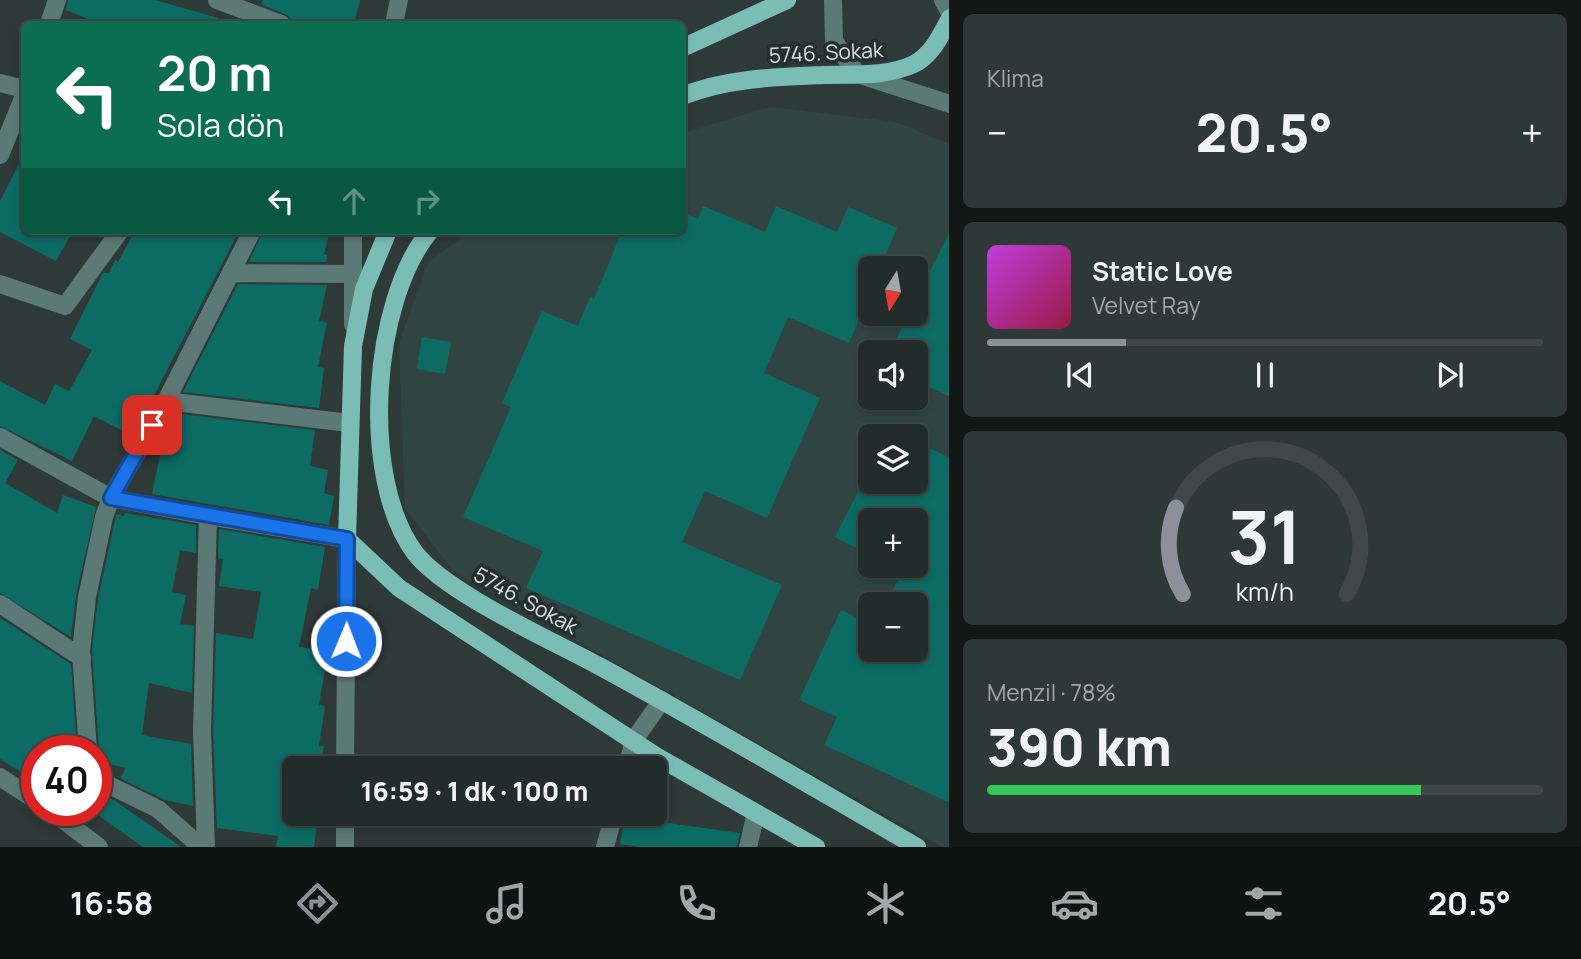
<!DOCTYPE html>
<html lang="tr">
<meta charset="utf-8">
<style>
body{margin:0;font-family:Manrope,sans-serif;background:#2e3836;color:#f1f3f6;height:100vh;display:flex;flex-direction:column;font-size:26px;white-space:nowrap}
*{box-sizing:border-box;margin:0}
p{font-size:23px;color:#a2a7a8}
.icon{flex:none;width:38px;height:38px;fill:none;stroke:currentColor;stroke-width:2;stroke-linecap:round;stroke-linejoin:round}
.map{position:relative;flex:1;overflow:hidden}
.details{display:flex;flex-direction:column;gap:14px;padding:14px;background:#131817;width:632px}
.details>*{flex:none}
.hud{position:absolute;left:21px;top:21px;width:665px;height:214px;border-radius:10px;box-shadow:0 4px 10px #0003,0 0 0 2px #3f4847;background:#0b6e4f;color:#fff;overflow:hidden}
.needle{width:46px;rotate:191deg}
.controls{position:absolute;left:858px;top:256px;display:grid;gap:14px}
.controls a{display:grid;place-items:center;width:70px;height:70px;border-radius:10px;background:#222c2a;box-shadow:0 4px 10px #0003,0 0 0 2px #3f4847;font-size:35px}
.speed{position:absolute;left:21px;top:735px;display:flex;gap:14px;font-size:35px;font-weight:700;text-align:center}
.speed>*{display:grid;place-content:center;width:91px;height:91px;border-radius:50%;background:#222c2a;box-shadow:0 4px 10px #0003,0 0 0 2px #3f4847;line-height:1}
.speed .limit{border:10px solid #d22;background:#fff;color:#111}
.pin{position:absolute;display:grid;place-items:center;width:60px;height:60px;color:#fff;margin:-30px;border-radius:14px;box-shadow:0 4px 10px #0006}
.me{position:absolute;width:77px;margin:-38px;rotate:1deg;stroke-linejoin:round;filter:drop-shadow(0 0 5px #0008)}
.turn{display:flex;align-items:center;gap:24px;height:147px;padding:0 21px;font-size:32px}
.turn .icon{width:91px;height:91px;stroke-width:2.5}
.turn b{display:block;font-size:49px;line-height:60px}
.lanes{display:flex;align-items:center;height:66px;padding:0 21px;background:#0003;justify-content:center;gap:35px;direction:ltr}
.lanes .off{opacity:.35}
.big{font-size:52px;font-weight:800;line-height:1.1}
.details .tile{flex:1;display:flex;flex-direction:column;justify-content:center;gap:10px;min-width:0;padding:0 24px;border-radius:10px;background:#2e3836}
.details .dial{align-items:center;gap:0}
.dial svg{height:182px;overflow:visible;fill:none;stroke:#3f4847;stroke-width:7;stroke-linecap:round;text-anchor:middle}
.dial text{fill:#f1f3f6;stroke:none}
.song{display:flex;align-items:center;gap:21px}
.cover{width:84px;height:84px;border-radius:10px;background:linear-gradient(135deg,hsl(290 70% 55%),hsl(340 70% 35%))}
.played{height:7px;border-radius:4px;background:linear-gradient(90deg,#8c9099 25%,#3f4847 25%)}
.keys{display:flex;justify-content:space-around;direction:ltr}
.heat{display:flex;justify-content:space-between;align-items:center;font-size:38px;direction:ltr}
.charge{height:10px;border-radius:5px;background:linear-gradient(90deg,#34c759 78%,#3f4847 0)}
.trip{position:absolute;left:282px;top:756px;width:385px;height:70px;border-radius:10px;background:#222c2a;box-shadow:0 4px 10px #0003,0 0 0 2px #3f4847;font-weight:800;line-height:70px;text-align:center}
.dock{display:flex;height:112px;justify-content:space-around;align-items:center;background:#0e1211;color:#a2a7a8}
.dock .icon{width:49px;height:49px}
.dock .current{color:#8c9099}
.dock b{font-size:32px;color:#f1f3f6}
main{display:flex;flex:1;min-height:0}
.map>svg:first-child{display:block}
.built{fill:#304542;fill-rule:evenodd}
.building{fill:#0c6c64}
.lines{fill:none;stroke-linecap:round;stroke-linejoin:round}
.minor{stroke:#5b7a76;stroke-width:18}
.major{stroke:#7abdb4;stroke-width:18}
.route-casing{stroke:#114b97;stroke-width:18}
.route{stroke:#1a73e8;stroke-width:12}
.labels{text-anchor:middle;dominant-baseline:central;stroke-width:7;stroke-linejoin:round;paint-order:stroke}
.street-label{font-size:21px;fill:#d9e0df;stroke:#24302e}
</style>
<main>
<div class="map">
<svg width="950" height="847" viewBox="0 0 950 847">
<rect width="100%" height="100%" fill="#2e3a38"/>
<path class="built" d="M770 107 896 122 949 144V847H942L453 571 405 508 399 343 428 263 470 231H682L683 133ZM870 268H915V313H870ZM870 352H915V397H870ZM870 436H915V481H870ZM870 520H915V565H870ZM870 604H915V649H870Z"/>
<path class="building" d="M68 0H155L218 18 217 24H100L66 10Z
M263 0H360L354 24H292L289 16 261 4Z
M24 154V231H73L56 261 0 232V201Z
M703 206 765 232 776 206 837 232 848 207 897 228 880 268H870V293L849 343 788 317 764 373 820 398 767 518 705 491 682 542 782 585 740 680 526 588 543 551 463 517 511 407 502 403 542 311 578 326 590 297 594 299 622 231H682V212L698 219Z
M135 231H239L133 436 94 416 72 461 0 426V381L45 405 55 384 69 391 92 350 70 339 103 273H109L115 260 118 262Z
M263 231H330L324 254 327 255 326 262H249Z
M950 231V397L915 380V352H890L909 313H915V300Z
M238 284 327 285 319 321 327 322 318 367 324 368 319 408 183 392Z
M422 337 451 342 445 374 417 369Z
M172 413 315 430 310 466 328 470 324 493 334 496 329 525 152 494 161 450 153 446Z
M915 441 950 458V803L824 745 837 717 799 700 841 610 870 624V649H915V604H886L905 565H915V520H870V555L835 537 870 468V481H915Z
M0 450 18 460 5 483 57 513 63 495 96 507 76 595 71 637 0 593Z
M125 513 196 525V553L180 550 172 592 186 595 180 624 194 626 192 693 149 683 142 735 191 744 193 806 165 800 120 778 126 768 96 761 99 750 92 651 98 599 115 520 117 514 124 516Z
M219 529 325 547 318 590 311 588 299 647 328 651 319 705 325 706 319 746H324L320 768H294V814H318L314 847H276L278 836 217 828 213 731 216 633 253 639 261 592 219 586 223 559 218 558Z
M0 618 71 664 77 751H65L37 742V782L0 759Z
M107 797 114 800 181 847H143L95 813Z
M625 817 740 833 737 847H639L620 844Z"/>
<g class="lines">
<path class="minor" d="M217 0 281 24
M833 0 834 41 857 74 950 104
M943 0 950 13
M49 24 57 0
M394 24 399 0
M0 83 24 89
M0 155 24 96
M231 273 351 274
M0 284 65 306 120 231
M353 325V231
M166 401 349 423
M0 437 111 498 208 516 202 731 206 847
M208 516 347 539 345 768
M0 604 82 658
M88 751 81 651 87 597 104 517 111 498 166 401 252 231
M627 768 634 740 662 700
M96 772 107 784 158 809 201 847
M0 777 37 801
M50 810 99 847
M345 847V814
M605 847 614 814
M748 847 756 813"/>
<path class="major" d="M682 48 787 0
M682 96C728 78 776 77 824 75 854 74 887 77 914 64 932 55 941 35 950 18
M388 231 364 289 353 346 347 539 399 588 656 756 816 847
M430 231C372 300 359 478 415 553 446 593 551 640 599 666 706 724 811 786 917 847"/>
</g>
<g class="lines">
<defs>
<path id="route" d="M152 425 111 498 347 539 346 641"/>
</defs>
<use href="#route" class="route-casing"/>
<use href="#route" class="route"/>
</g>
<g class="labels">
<g class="street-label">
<text transform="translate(826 52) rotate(-3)">5746. Sokak</text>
<text transform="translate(526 600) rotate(29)">5746. Sokak</text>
</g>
</g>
</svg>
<div class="controls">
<a><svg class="needle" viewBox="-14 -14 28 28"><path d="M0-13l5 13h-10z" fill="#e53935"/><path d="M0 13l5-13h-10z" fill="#a2a7a8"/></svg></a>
<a><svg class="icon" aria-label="sound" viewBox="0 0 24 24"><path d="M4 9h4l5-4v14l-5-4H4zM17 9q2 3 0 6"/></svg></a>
<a><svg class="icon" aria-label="layers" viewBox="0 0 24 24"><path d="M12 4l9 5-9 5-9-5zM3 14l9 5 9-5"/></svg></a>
<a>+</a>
<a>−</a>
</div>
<div class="speed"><div class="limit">40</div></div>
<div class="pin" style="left:152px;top:425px;background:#d93025"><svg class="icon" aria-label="arrive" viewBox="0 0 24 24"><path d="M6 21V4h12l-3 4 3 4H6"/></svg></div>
<svg class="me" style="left:346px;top:641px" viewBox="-20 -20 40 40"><circle r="17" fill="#1a73e8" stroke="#fff" stroke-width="3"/><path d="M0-11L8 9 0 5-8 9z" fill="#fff"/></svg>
<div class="trip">16:59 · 1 dk · 100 m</div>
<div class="hud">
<div class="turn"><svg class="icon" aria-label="left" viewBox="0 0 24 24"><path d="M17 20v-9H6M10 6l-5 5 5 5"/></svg><div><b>20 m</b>Sola dön</div></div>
<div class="lanes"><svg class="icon" aria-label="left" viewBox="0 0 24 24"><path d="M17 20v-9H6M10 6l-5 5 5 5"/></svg><svg class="icon off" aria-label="ahead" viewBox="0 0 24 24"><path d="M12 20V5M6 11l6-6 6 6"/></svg><svg class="icon off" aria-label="right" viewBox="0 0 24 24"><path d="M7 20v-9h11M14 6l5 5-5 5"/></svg></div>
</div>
</div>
<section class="details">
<div class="tile"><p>Klima</p>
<div class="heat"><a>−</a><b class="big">20.5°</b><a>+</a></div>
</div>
<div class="tile">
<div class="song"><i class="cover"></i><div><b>Static Love</b><p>Velvet Ray</p></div></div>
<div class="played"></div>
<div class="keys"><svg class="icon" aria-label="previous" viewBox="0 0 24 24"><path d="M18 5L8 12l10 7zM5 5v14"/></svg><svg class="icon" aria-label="pause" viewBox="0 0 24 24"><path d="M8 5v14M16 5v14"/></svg><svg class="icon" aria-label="next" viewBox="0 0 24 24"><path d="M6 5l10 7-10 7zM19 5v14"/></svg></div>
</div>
<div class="tile dial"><svg viewBox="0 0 100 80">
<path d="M14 69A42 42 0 1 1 86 69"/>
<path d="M14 69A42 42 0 0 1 11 31" stroke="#8c9099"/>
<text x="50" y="56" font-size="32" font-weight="700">31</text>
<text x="50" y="72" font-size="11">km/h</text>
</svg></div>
<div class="tile"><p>Menzil · 78%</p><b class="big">390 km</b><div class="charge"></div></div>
</section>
</main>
<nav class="dock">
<b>16:58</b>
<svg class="icon current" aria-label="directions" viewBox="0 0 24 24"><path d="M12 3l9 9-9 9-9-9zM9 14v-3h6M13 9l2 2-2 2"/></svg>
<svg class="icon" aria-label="music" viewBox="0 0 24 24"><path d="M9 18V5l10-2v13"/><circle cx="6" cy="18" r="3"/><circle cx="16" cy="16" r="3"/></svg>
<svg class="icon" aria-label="phone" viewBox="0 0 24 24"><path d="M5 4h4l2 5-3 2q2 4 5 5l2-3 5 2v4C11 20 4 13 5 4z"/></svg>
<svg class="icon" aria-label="climate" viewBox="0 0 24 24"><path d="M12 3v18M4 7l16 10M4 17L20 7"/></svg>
<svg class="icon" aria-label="car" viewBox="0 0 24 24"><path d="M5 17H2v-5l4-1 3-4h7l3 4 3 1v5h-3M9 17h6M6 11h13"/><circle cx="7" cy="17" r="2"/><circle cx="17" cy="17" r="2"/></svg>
<svg class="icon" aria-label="filters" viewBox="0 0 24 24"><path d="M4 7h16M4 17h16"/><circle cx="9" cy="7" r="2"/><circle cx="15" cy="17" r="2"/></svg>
<b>20.5°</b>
</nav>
